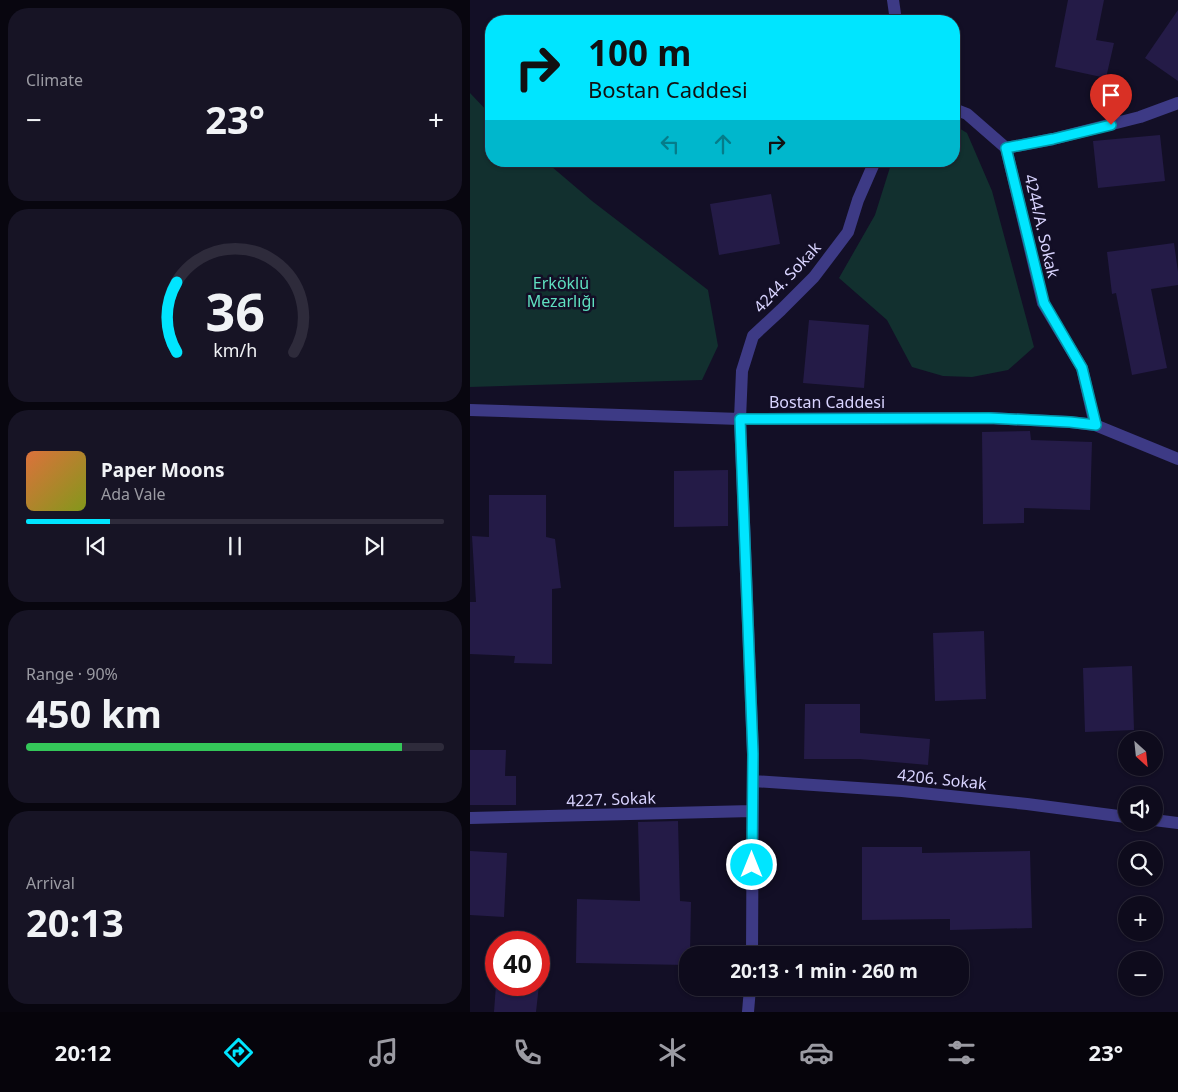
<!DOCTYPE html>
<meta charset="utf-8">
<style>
body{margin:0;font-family:"Noto Sans",sans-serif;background:#171425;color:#f1f3f6;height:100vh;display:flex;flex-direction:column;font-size:19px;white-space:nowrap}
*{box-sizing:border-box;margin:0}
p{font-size:16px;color:#9b9ba3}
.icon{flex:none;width:28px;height:28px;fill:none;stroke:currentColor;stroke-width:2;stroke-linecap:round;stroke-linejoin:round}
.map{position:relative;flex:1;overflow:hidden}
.drawer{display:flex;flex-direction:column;gap:8px;padding:8px;background:#08060f;width:470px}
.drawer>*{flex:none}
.guide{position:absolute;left:15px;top:15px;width:475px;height:152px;border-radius:20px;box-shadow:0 1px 4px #0004,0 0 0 1px #2e2b3b;background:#00e5ff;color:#111;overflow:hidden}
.needle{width:32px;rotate:153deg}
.tools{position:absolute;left:648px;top:731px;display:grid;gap:10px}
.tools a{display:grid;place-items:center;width:45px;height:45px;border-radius:50%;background:#0e0b1c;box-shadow:0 1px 4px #0004,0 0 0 1px #2e2b3b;font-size:25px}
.speed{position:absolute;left:15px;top:931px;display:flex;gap:10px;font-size:25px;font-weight:700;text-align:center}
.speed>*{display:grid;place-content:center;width:65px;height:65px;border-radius:50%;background:#0e0b1c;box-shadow:0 1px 4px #0004,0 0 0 1px #2e2b3b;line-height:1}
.speed .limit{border:8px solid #d22;background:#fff;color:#111}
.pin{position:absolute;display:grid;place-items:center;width:42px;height:42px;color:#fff;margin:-51px -21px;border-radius:50% 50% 50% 0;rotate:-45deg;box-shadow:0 0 5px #0007}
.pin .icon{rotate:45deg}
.me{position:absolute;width:55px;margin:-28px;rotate:0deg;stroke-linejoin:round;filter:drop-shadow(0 0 4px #0008)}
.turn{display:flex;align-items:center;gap:18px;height:105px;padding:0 20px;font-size:22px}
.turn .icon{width:65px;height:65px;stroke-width:2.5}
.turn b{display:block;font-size:35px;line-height:42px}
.lanes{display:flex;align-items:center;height:48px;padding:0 20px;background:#0003;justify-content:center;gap:25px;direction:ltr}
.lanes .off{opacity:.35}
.big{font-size:38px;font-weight:700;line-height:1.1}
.drawer .card{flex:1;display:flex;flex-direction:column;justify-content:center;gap:8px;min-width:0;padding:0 18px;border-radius:20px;background:#171425}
.drawer .dial{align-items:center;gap:0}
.dial svg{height:130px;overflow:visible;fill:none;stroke:#2e2b3b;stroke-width:7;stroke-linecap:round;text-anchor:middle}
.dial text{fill:#f1f3f6;stroke:none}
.song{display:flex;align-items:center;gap:15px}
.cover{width:60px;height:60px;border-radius:8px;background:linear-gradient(135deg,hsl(20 70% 55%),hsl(70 70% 35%))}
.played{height:5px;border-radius:2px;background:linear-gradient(90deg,#00e5ff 20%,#2e2b3b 20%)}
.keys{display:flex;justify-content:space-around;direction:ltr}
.heat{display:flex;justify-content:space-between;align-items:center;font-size:28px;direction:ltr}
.charge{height:8px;border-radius:4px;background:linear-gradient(90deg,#34c759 90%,#2e2b3b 0)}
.trip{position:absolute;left:209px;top:946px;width:290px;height:50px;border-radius:20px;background:#0e0b1c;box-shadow:0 1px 4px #0004,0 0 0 1px #2e2b3b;font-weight:700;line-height:50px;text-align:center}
.dock{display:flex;height:80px;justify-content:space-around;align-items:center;background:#06040b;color:#9b9ba3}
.dock .icon{width:35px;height:35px}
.dock .current{color:#00e5ff}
.dock b{font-size:22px;color:#f1f3f6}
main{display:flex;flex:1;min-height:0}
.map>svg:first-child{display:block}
.green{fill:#12302f}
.building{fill:#241b47}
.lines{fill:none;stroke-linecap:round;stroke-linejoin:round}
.minor{stroke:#3d3a85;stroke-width:12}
.route-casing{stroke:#0095a6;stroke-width:12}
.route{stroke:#00e5ff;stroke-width:9}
.labels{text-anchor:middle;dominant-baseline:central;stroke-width:5;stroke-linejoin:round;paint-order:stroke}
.street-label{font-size:16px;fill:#d9d4ff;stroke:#130f26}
.park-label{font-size:16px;fill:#5fe0c0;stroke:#130f26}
</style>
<main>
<section class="drawer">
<div class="card"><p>Climate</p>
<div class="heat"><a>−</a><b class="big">23°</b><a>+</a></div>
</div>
<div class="card dial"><svg viewBox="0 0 100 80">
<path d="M14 69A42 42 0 1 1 86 69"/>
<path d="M14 69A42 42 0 0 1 14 26" stroke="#00e5ff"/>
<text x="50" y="56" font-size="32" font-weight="700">36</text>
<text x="50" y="72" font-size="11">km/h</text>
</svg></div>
<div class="card">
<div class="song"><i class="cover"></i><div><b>Paper Moons</b><p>Ada Vale</p></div></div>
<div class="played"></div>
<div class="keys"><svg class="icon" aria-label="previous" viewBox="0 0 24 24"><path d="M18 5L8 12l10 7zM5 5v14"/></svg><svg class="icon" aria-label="pause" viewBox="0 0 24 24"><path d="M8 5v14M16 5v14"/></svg><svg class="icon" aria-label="next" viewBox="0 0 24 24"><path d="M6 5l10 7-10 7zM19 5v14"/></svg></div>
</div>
<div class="card"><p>Range · 90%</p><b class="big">450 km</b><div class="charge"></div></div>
<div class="card"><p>Arrival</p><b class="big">20:13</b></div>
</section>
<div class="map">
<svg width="708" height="1012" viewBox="0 0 708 1012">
<rect width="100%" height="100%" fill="#130f26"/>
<path class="green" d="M0 93 21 115V161H75L122 201 238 290 248 346 232 380 0 387Z
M484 125 497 133 522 191 564 347 538 370 502 377 473 376 442 367 417 320 369 278 405 215 422 161H484Z"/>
<path class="building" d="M598 0H634L626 40 644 43 636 78 585 67Z
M708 10V81L675 58Z
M690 135 695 181 628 188 623 141Z
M301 194 310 244 249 255 240 204Z
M704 243 708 272V285L681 289 697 368 662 375 646 293 642 294 637 252Z
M339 320 399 325 394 388 333 383Z
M560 431 561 440 622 442 620 510 554 508V523L513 524 512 432Z
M258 470V526L204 527V471Z
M19 495H76V537L85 539 91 588 82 589V664L44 663 45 656 0 654V602H6L2 536 19 537Z
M514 631 516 699 465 701 463 633Z
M662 666 664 730 615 732 613 668Z
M335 704H390V733L460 739 458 765 390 759H334Z
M0 750H36L35 776H46V805H0Z
M208 821 210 901 221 902 220 955H218V965L106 963 107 899 170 901 168 822Z
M392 847H452V853L560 851 562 928 480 930V919L392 920Z
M0 851 37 853 34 917 0 915Z
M26 985H69L66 1012H24Z"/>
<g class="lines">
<path class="minor" d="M423 0 426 21
M484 109 497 114 536 148 573 303 612 368 625 425
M536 148 583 139 670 117 708 103
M0 410 270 419 519 418 600 422 625 425 708 459
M283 781 432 791 557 804 656 817
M0 818 282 811
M684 820 708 823
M282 955 283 754 270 419 272 371 283 336 311 310 344 277 378 232 388 200 405 161
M278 1012 280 988"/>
</g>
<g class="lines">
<defs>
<path id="route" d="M282 865 283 754 270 419 519 418 600 422 626 425 612 368 574 303 536 148 583 139 641 125"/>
</defs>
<use href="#route" class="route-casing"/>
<use href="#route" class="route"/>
</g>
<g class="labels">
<g class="street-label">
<text transform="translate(572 226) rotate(77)">4244/A. Sokak</text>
<text transform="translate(317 277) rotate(-47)">4244. Sokak</text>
<text x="357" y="402">Bostan Caddesi</text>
<text transform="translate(472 779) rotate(6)">4206. Sokak</text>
<text transform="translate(141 799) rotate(-2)">4227. Sokak</text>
</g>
<g class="park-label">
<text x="91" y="283">Erköklü<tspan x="91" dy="18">Mezarlığı</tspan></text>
</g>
</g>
</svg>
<div class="tools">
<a><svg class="needle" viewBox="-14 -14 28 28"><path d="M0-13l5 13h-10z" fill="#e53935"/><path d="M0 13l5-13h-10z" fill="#9b9ba3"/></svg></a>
<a><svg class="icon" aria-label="sound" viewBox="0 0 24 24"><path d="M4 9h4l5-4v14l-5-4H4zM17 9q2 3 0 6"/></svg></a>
<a><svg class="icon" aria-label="search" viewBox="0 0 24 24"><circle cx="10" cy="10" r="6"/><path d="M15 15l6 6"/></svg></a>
<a>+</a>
<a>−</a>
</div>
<div class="speed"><div class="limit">40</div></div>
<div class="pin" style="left:641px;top:125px;background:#d93025"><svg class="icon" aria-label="arrive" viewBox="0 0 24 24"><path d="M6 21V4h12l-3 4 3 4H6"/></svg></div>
<svg class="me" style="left:282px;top:865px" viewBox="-20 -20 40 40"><circle r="17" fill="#00e5ff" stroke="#fff" stroke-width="3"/><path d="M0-11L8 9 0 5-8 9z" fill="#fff"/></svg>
<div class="trip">20:13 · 1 min · 260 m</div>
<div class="guide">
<div class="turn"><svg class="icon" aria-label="right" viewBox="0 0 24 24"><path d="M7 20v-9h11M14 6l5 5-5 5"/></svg><div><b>100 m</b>Bostan Caddesi</div></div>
<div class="lanes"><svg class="icon off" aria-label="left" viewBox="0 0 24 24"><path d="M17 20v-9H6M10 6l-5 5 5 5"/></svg><svg class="icon off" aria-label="ahead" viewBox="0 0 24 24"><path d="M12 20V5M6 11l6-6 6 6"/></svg><svg class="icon" aria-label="right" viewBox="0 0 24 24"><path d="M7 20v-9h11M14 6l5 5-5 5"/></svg></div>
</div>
</div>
</main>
<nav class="dock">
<b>20:12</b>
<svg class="icon current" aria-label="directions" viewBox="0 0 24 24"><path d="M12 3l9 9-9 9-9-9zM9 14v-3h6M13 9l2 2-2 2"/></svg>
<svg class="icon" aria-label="music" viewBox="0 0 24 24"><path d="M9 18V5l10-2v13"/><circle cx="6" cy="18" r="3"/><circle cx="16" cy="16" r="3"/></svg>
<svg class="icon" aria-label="phone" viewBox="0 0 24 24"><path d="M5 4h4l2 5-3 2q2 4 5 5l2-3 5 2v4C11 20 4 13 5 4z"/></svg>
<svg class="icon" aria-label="climate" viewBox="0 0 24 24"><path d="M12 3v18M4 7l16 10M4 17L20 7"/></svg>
<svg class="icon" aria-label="car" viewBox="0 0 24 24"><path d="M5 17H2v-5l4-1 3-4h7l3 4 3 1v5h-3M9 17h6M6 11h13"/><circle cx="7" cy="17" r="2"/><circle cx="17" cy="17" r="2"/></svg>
<svg class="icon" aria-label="filters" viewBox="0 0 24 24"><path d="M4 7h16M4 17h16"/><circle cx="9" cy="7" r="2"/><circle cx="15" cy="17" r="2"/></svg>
<b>23°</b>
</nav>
